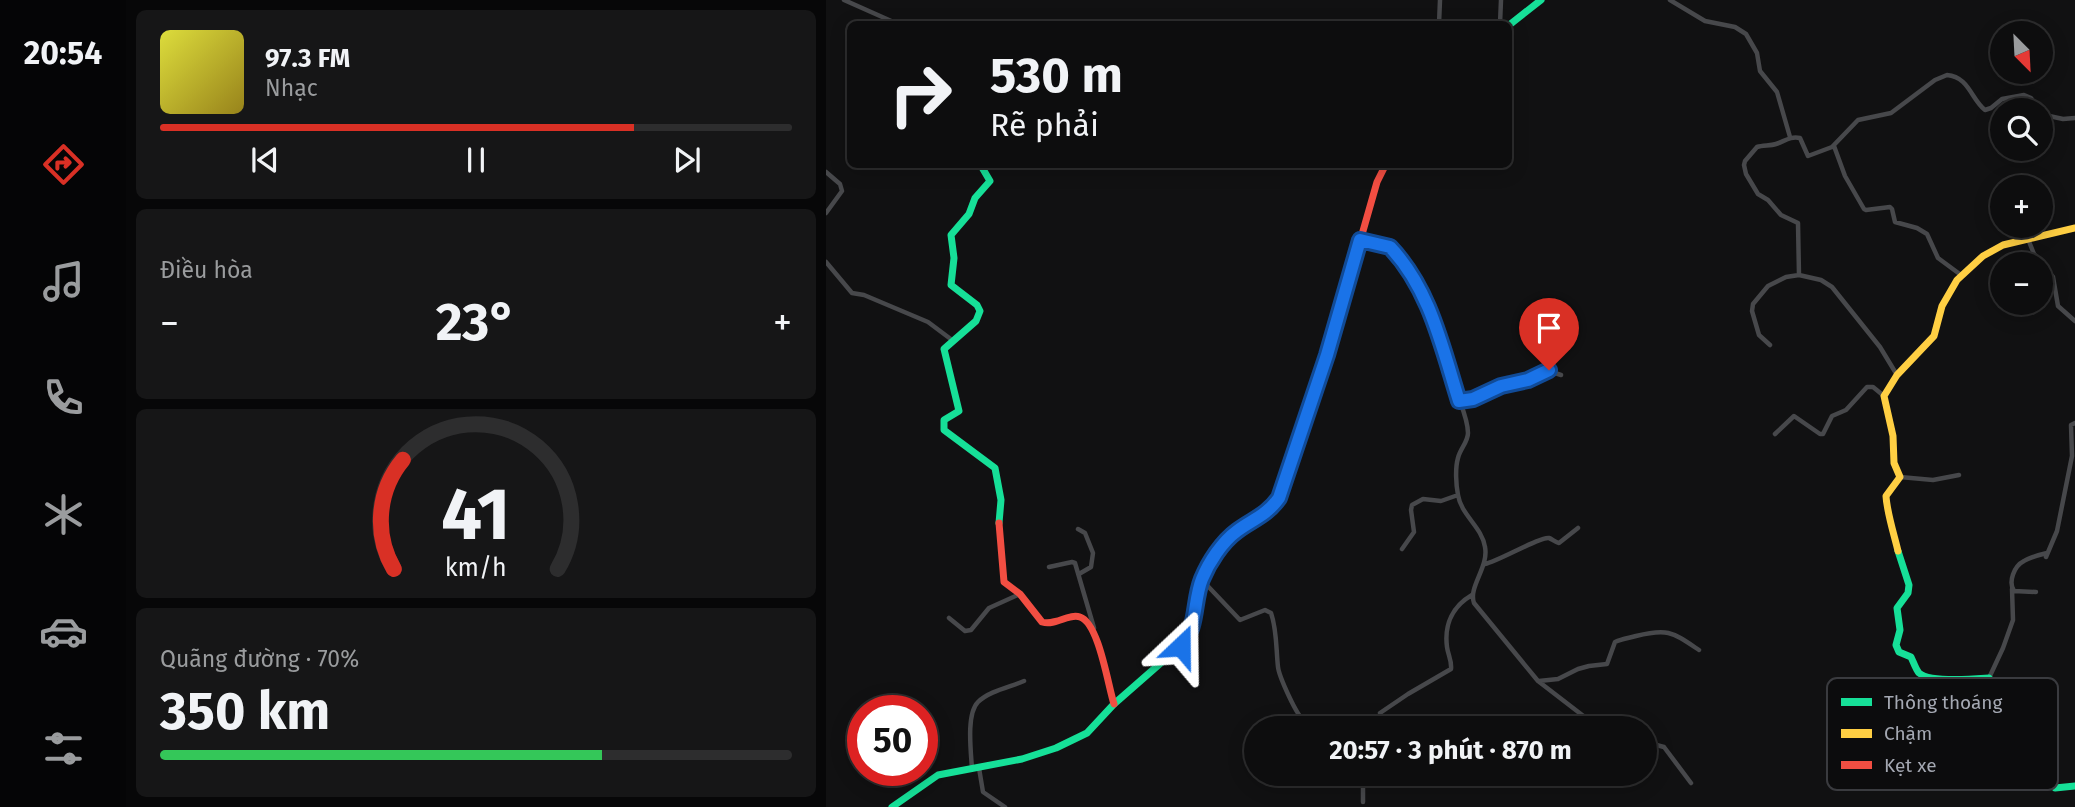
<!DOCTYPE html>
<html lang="vi">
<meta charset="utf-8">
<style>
body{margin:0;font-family:"Fira Sans",sans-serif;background:#161617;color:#f1f3f6;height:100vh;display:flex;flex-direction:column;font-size:26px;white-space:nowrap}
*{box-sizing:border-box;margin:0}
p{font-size:23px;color:#9a9c9e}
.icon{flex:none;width:38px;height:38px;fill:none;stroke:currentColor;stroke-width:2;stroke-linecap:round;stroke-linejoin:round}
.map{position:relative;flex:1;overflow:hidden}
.side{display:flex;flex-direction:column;gap:10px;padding:10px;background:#070708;width:700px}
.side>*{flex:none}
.guide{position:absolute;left:21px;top:21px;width:665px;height:147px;border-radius:10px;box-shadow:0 4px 18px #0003,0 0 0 2px #2d2d2e;background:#0d0d0e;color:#f1f3f6;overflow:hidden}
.needle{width:46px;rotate:156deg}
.tools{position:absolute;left:1164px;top:21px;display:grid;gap:14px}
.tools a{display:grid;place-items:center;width:63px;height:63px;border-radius:50%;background:#0d0d0e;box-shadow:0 4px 18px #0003,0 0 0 2px #2d2d2e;font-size:35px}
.speed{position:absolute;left:21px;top:695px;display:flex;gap:14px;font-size:35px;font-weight:700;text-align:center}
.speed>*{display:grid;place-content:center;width:91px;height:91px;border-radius:50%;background:#0d0d0e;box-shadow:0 4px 18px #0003,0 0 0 2px #2d2d2e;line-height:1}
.speed .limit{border:10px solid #d22;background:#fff;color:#111}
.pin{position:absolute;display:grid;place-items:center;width:60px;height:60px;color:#fff;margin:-72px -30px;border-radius:50% 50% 50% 0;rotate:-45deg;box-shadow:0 0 7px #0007}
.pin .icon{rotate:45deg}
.me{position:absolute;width:77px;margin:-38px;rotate:23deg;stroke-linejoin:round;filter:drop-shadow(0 0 5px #0008)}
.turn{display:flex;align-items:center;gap:24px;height:147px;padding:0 28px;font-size:32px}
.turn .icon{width:91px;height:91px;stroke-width:2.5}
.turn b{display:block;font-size:49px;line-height:60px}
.big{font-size:52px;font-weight:700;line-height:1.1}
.side .widget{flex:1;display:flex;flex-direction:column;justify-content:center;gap:10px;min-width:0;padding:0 24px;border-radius:10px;background:#161617}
.side .dial{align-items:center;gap:0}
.dial svg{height:182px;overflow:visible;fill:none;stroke:#2d2d2e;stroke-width:7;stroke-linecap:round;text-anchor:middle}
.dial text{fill:#f1f3f6;stroke:none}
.song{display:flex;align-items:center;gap:21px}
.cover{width:84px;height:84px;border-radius:10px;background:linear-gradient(135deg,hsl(60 70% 55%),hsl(50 70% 35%))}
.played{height:7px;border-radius:4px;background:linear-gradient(90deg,#d93025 75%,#2d2d2e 75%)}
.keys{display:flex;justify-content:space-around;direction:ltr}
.heat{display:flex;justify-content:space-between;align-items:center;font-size:38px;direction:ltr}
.charge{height:10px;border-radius:5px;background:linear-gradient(90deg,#34c759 70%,#2d2d2e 0)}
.trip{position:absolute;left:418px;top:716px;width:413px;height:70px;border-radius:35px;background:#0d0d0e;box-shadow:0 4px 18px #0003,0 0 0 2px #2d2d2e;font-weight:700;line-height:70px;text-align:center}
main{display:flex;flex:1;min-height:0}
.dock{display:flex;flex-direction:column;width:126px;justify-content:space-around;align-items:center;background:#050506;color:#9a9c9e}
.dock .icon{width:49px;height:49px}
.dock .on{color:#d93025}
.dock b{font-size:32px;color:#f1f3f6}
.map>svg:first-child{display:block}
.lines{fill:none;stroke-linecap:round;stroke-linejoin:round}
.street{stroke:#47484b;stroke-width:4.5}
.fast{stroke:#16e098;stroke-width:7}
.slow{stroke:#ffcf43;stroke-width:7}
.jam{stroke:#f24e42;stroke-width:7}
.route-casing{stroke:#114b97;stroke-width:18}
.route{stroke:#1a73e8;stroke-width:12}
.key{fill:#0c0c0d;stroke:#3a3b3f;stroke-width:2}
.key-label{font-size:19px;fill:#a4a8b2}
</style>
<main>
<nav class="dock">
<b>20:54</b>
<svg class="icon on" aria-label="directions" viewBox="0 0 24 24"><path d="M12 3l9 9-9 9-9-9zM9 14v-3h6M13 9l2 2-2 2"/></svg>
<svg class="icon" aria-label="music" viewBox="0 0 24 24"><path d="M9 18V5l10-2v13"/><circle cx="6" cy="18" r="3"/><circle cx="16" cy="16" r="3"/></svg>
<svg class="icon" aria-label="phone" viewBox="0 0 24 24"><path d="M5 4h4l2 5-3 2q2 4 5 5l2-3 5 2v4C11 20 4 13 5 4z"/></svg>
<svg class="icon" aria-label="climate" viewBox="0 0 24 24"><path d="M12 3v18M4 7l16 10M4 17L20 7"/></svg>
<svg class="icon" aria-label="car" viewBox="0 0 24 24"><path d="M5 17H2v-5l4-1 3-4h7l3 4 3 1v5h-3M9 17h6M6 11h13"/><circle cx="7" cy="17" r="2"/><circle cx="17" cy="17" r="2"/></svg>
<svg class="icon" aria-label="filters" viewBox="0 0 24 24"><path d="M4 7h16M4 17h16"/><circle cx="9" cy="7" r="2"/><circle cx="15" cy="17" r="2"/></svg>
</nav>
<section class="side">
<div class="widget">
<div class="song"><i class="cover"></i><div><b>97.3 FM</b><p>Nhạc</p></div></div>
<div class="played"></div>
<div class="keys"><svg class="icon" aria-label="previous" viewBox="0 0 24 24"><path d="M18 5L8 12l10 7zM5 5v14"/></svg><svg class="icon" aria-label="pause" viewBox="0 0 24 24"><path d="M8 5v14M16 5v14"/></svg><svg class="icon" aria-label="next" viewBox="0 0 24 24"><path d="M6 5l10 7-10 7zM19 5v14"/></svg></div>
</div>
<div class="widget"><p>Điều hòa</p>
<div class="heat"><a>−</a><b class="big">23°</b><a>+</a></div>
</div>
<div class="widget dial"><svg viewBox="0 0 100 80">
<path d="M14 69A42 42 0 1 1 86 69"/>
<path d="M14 69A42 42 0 0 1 18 21" stroke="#d93025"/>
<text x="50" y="56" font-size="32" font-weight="700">41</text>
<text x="50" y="72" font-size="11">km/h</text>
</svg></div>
<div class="widget"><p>Quãng đường · 70%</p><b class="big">350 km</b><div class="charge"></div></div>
</section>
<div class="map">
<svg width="1249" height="807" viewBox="0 0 1249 807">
<rect width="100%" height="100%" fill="#111112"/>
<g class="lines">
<path class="street" d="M18 0 72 24
M844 0 879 21 909 27 920 34 931 53 934 71 951 92 964 137
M613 24 614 0
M674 24 675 0
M1214 114 1237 119 1249 118
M1008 146 1019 176 1038 209 1040 210 1064 207 1066 209 1069 222 1091 228 1101 234 1112 258 1135 275
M0 172 14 184 16 191 0 213
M1202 239 1208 254 1227 277 1232 306 1249 321
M535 240 564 247C601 285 613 338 629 387 633 401 642 418 642 433 642 442 634 449 632 458 629 468 630 485 632 495 635 515 656 527 659 547 663 567 642 587 648 603L712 681 773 728
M0 262 26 293 38 295 102 322 126 340
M973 275 972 223 955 215 942 200 932 194 920 174 918 165 919 161 931 147C937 145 944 146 950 144 959 141 964 136 974 138L982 156 1006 147 1032 120 1065 113 1109 80 1121 75C1143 77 1145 99 1159 110L1165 108 1176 99 1198 95 1205 98 1212 110
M944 345 933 335 926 311 927 304 942 286 960 277 973 275 995 280 1006 287 1054 347 1071 375
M633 401 652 397 675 386 702 380 720 370 735 375
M949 434 968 416 994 434H997L1006 416 1020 410 1041 387H1047L1058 396
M1074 477 1107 480 1133 475
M252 529 259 533 267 553 265 567 253 574
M576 549 588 532 585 510 586 505 597 499 615 501 632 495
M1220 557 1231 531 1246 456 1245 425 1249 423
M659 564C673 561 715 536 723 538 726 539 729 542 733 543L752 528
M223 567 246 562 249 563 268 628
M377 581 414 620 439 610 445 613C451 630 450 649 452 667 453 676 471 717 478 720 491 726 504 718 516 720L519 728
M1210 592 1188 591C1182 582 1188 566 1198 561 1204 557 1213 555 1221 553
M123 618 139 631 145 630 163 608 194 594
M1163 678 1177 648 1187 620 1186 589
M713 681 732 679 752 669 763 666 781 664 789 642C796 639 803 638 810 636 842 628 846 632 873 650
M554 713 582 694 625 669C626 661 622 655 621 647 618 624 627 606 646 595
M819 742 838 747 865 783
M153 768 157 792 179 807
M146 769C145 752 140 714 152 702 163 691 184 687 198 681
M519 774 537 782V802"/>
<path class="fast" d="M682 26 715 0
M154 164 164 181 149 198 143 214 125 235 128 258 125 285 151 305 154 311 150 321 118 349 133 411 118 420V430L169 468 175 500 173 523
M1072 551 1083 585 1082 593 1071 608 1074 630 1070 645 1073 652 1085 657C1087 661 1090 670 1093 673 1104 683 1148 679 1163 678L1176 693 1188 724 1215 750 1229 788 1249 786
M66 807 112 775 196 759 230 748 261 733 288 704 361 640C377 602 369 573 402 540 418 524 438 516 453 498L501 355 523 280"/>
<path class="slow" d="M1072 551C1068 534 1061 513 1060 496L1074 477 1068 463 1067 436 1058 396 1071 375 1108 336 1116 306 1131 280 1157 256 1177 245 1249 228"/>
<path class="jam" d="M523 280 551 182 560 164
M173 523 178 582 194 594 216 622C230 626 243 613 254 617 273 623 282 686 288 704"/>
</g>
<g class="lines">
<defs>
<path id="route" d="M355 646C372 628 367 601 376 579 383 562 396 542 411 531 427 519 440 516 453 498L501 355 534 240 564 247C604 289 616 347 633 401L647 399 675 386 702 380 723 370"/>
</defs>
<use href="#route" class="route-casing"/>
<use href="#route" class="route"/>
</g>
<rect x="1001" y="678" width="231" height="112" rx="10" class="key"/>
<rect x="1015" y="698" width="31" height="8" fill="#16e098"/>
<rect x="1015" y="729" width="31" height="9" fill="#ffcf43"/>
<rect x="1015" y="761" width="31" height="8" fill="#f24e42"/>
<g class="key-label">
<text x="1058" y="709">Thông thoáng</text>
<text x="1058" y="740">Chậm</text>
<text x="1058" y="772">Kẹt xe</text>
</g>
</svg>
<div class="tools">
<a><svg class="needle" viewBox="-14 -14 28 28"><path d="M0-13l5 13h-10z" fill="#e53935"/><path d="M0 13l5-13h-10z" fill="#9a9c9e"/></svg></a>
<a><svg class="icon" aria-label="search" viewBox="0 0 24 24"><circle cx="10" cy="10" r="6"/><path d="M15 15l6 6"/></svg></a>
<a>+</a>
<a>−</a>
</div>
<div class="speed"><div class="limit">50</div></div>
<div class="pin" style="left:723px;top:370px;background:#d93025"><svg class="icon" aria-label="arrive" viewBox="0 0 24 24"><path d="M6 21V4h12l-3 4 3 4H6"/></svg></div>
<svg class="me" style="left:355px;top:646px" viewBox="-20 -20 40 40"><path d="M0-17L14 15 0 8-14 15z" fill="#1a73e8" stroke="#fff" stroke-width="4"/></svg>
<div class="trip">20:57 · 3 phút · 870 m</div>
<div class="guide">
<div class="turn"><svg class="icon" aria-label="right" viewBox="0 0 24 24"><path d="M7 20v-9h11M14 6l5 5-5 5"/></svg><div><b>530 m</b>Rẽ phải</div></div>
</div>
</div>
</main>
